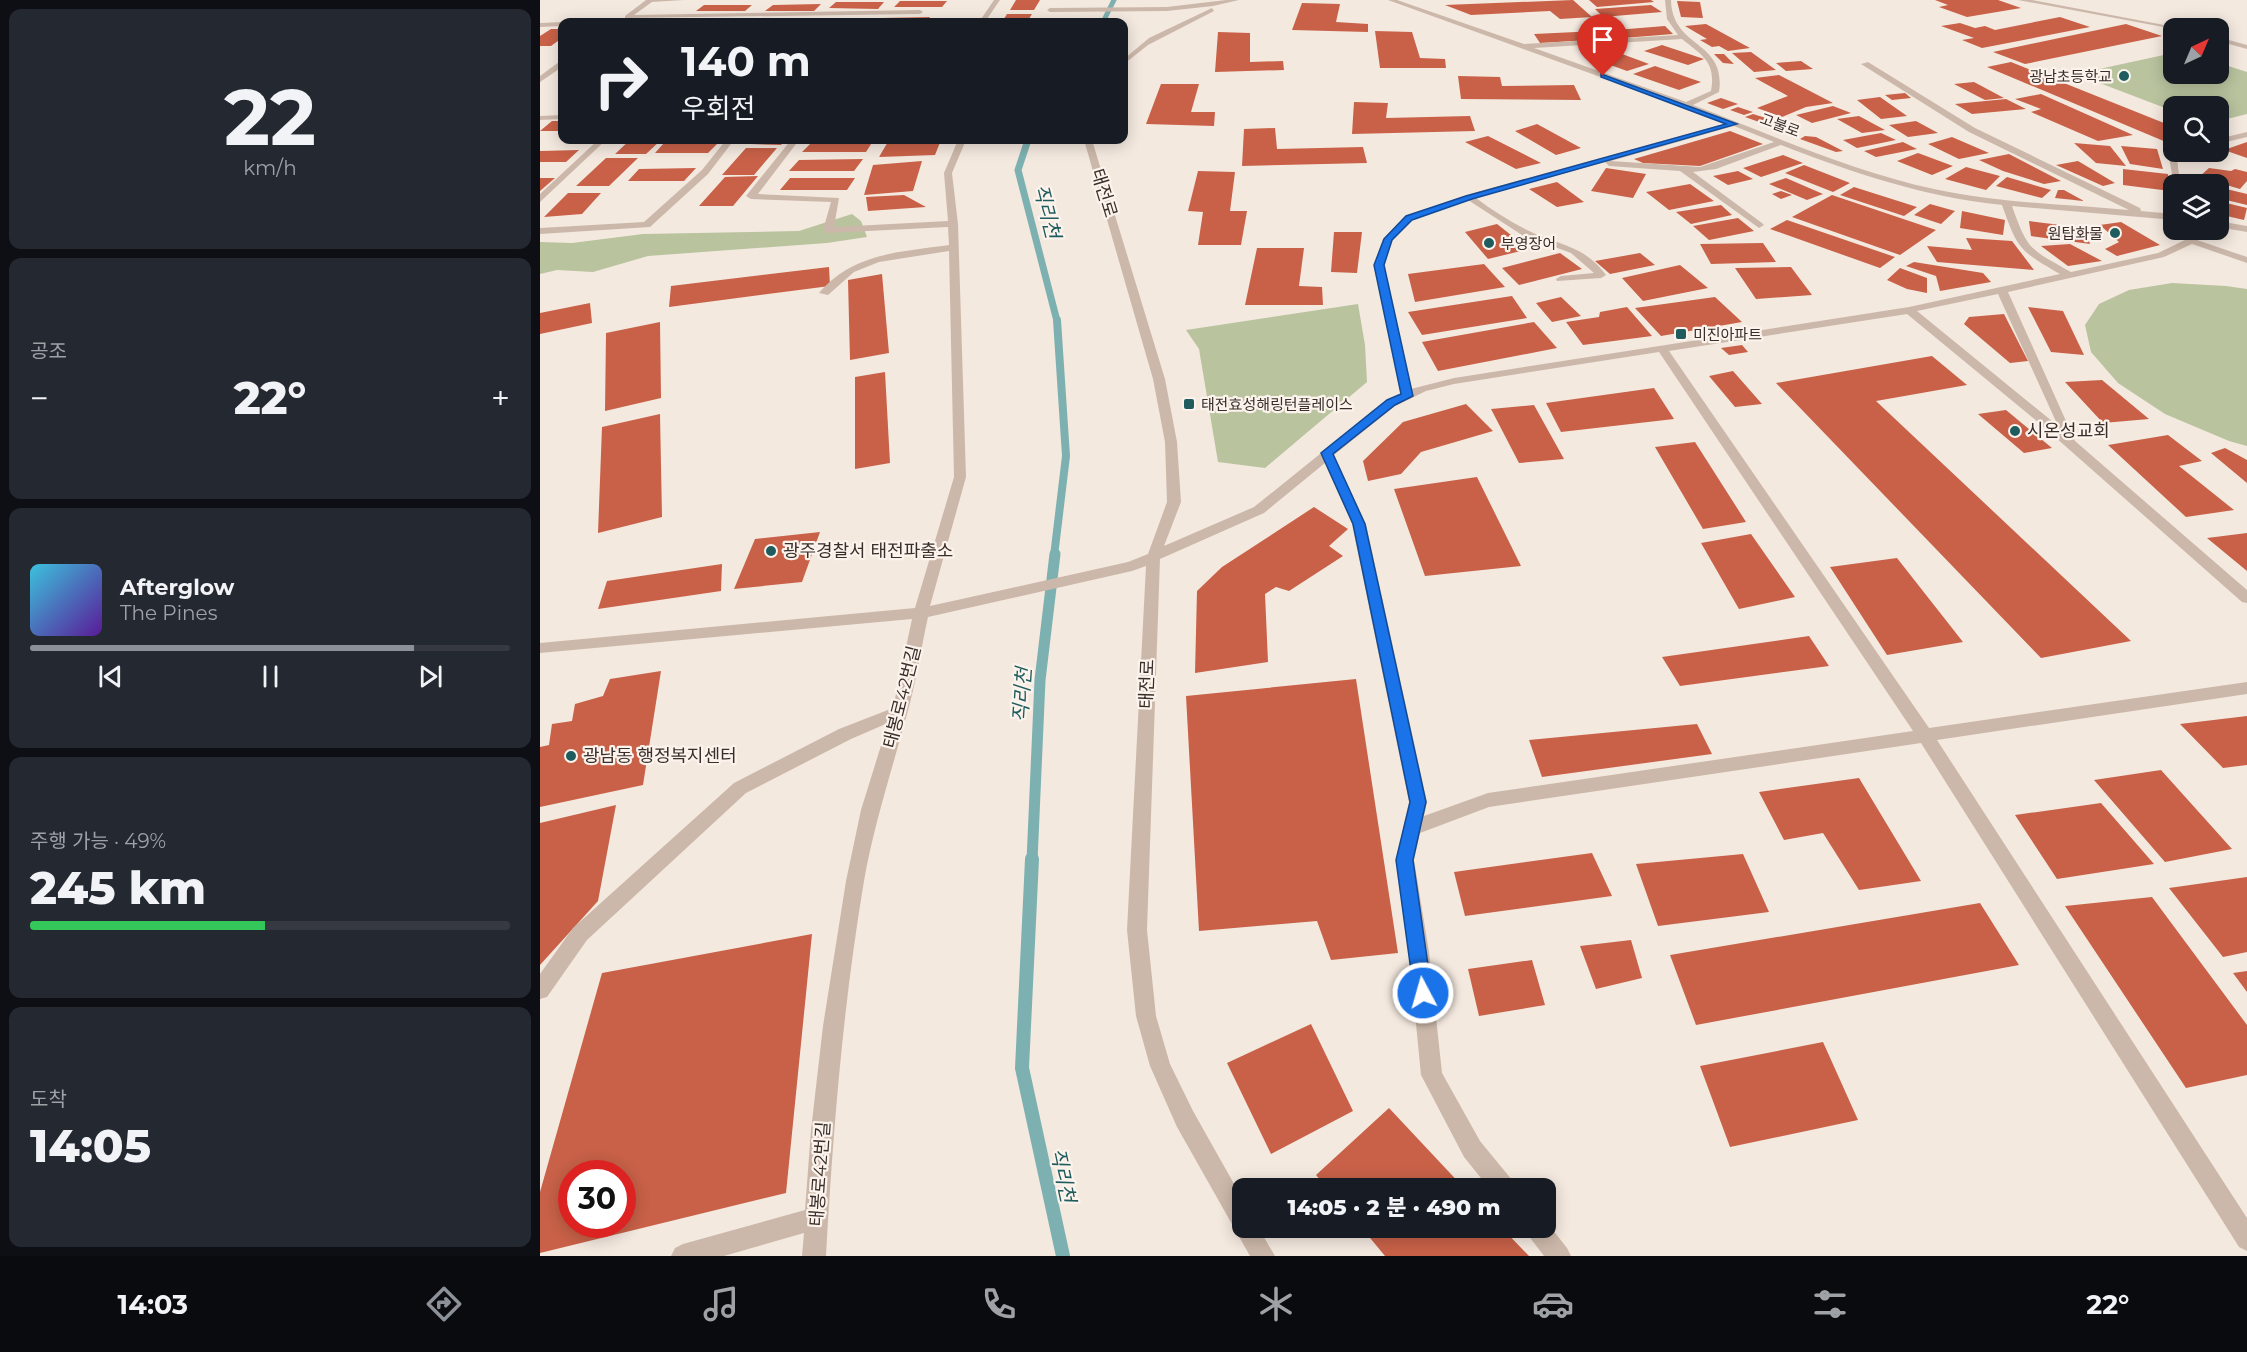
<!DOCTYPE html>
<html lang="ko">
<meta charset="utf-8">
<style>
body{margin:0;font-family:Montserrat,"Noto Sans KR",sans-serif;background:#242831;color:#f1f3f6;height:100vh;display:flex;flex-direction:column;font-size:22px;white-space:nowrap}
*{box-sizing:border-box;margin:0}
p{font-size:20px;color:#9ea1a6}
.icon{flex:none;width:33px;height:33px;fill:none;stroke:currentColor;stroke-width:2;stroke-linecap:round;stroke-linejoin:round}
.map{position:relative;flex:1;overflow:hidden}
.panel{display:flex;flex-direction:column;gap:9px;padding:9px;background:#0d0f14;width:540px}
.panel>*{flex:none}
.hud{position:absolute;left:18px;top:18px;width:570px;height:126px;border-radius:12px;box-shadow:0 3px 15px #0003;background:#171b24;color:#f1f3f6;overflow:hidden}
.needle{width:39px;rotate:44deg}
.controls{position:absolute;left:1623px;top:18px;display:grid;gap:12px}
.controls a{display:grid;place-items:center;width:66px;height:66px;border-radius:12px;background:#171b24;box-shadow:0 3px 15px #0003;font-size:30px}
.speed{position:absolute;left:18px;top:1160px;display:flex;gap:12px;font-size:30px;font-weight:700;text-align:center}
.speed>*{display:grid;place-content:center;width:78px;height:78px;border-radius:50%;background:#171b24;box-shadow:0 3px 15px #0003;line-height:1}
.speed .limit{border:9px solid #d22;background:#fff;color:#111}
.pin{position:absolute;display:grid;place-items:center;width:51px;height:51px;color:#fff;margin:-62px -26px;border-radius:50% 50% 50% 0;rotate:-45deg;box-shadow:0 0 6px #0007}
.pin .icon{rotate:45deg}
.me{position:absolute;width:66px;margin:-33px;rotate:354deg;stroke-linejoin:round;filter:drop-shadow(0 0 4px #0008)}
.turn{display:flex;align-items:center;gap:21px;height:126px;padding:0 24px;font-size:27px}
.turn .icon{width:78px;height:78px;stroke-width:2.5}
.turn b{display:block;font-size:42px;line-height:51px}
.big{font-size:45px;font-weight:800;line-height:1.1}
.panel .widget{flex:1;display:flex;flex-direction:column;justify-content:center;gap:9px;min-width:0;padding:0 21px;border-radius:12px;background:#242831}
.panel .dial{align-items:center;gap:0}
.dial b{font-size:78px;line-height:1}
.song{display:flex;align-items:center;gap:18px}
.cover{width:72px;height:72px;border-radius:9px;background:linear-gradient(135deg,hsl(190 70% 55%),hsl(270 70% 35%))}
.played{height:6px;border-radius:3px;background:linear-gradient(90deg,#8c9099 80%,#363941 80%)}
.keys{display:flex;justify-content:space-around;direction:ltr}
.heat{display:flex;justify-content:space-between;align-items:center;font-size:33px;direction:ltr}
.charge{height:9px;border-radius:4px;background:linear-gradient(90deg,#34c759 49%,#363941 0)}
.trip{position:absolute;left:692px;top:1178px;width:324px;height:60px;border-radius:12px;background:#171b24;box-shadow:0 3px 15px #0003;font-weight:800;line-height:60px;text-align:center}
.tabs{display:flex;height:96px;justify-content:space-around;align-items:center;background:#090b0e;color:#9ea1a6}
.tabs .icon{width:42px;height:42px}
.tabs .current{color:#8c9099}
.tabs b{font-size:27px;color:#f1f3f6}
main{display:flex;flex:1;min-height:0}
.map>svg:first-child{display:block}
.green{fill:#b9c39e}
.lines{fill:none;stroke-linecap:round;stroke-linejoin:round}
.stream-far4{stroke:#7db1b1;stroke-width:5}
.stream-far3{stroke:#7db1b1;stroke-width:7}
.stream-far2{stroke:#7db1b1;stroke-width:8}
.stream-far1{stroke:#7db1b1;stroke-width:11}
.stream{stroke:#7db1b1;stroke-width:14}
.building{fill:#c86148;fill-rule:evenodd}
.minor{fill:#ccb8aa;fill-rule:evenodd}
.route{fill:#1a73e8;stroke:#114b97;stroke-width:1.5}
.poi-dot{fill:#1e5c5d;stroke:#fbf3ec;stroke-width:2}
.labels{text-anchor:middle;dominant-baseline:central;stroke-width:4.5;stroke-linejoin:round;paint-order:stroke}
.far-poi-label{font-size:15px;fill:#3a2e2a;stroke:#fbf3ec;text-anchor:start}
.far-street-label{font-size:15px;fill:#3a2e2a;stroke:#fbf3ec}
.street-label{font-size:18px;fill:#3a2e2a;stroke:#fbf3ec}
.poi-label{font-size:18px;fill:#3a2e2a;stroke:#fbf3ec;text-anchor:start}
.water-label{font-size:20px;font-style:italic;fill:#1e5c5d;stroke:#fbf3ec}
</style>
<main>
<section class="panel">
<div class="widget dial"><b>22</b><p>km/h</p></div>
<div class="widget"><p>공조</p>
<div class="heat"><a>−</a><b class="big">22°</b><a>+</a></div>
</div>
<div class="widget">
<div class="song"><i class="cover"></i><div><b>Afterglow</b><p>The Pines</p></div></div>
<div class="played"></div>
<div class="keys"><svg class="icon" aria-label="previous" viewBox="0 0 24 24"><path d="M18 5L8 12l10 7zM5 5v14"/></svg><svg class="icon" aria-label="pause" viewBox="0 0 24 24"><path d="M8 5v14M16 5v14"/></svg><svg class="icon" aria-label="next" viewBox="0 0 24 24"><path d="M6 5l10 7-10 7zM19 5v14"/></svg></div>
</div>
<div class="widget"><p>주행 가능 · 49%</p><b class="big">245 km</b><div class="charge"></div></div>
<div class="widget"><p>도착</p><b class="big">14:05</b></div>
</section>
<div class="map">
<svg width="1707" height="1256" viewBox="0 0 1707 1256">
<rect width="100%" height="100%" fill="#f4e9df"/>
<path class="green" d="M1633 53 1634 74H1678L1679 63 1707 72V114L1679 121 1678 106H1634L1633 111 1536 74Z
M312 214 321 221 327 237 287 243 108 256 53 272 17 270 0 274V242L32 243 103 234 259 231Z
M1632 283 1686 286 1707 289V446L1689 441 1625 414 1578 383 1551 352 1545 325 1559 304 1589 290Z
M818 304 825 345 827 382 725 468 678 462 659 349 646 330Z"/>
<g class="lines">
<path class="stream-far4" d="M563 22 574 0"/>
<path class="stream-far3" d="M488 140 478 170 517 321"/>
<path class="stream-far2" d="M514 556 526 456 517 320"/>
<path class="stream-far1" d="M492 861 500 680 515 554"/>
<path class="stream" d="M492 859 482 1068 523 1256"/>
</g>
<path class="building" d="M476 0H500L494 10H470Z
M1033 0 1052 17 1020 19 1010 11 931 15 905 5Z
M1049 0H1111L1114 2 1057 7Z
M1395 0H1458L1481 8 1427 17 1399 7 1408 5Z
M360 1H407L402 7H354Z
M1137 1 1160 2 1163 18 1141 17Z
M296 2H344L338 9 289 8Z
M762 3 800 4 796 22 828 24V32L752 30Z
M281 4 274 11H225L233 5Z
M164 5H212L205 11H156Z
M1111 5 1122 12 1063 17 1055 9Z
M467 14H492L487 22H462Z
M390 17 386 22H336L341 18Z
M1520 17 1550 27 1442 48 1422 40 1434 38 1401 26 1420 23 1435 28 1445 26 1455 30Z
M284 19H333L330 22H280Z
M1166 24 1210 48 1188 51 1179 46 1172 47 1160 40 1167 39 1145 26Z
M1586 24 1622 36 1485 64 1453 52Z
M1125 26 1133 34 1071 39 1063 31Z
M11 29H22V38L11 46H0V36Z
M835 31 872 32 880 58 905 59 906 68H840Z
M1057 31 1066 39 1000 43 994 34Z
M678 32 710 33V62L743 61 744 70 675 72Z
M1122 45 1164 59 1148 65 1104 51Z
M1074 51 1109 64 1087 71 1043 55 1051 52Z
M1211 52 1236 70 1214 72 1192 53Z
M1174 54H1184L1194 64 1183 63Z
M1261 61 1273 69 1246 71 1236 63Z
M1471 62 1634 127V140L1626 142 1447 67Z
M1115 66 1161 82 1139 90 1093 74Z
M1239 75 1293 103 1266 107 1242 117 1217 108 1248 96 1215 78Z
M918 76 960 77 962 86 1034 85 1041 100 921 99Z
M1434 82 1464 98 1445 100 1414 84Z
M621 84H659L651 112H675L674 126 606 124Z
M1365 93 1371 98 1352 100 1345 95Z
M1501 94 1593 135 1558 141 1491 112 1501 109 1475 99Z
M1340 97 1367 116 1341 119 1317 100Z
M1181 98 1198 104 1183 109 1167 103Z
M1466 99 1486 109 1432 114 1415 104Z
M814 102 848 103 846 118 930 116 935 131 812 134Z
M1293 106 1311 113 1272 123 1256 115Z
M1198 107 1213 112 1204 115 1190 110Z
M1213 114 1229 119 1219 122 1205 117Z
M1319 116 1345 130 1322 133 1297 119Z
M1232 120 1256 129 1246 134 1220 124Z
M12 121H22V131H0Z
M1376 121 1398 133 1368 137 1349 125Z
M997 124 1041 148 1016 155 975 131Z
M735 128 737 149 823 147 827 163 702 166 704 129Z
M1190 131 1223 144 1160 166 1103 163 1094 159Z
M1341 133 1356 140 1317 148 1303 140Z
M948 136 1001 163 976 169 925 142Z
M1265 136 1276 137 1303 151 1296 152 1260 139Z
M1412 137 1449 153 1419 159 1388 144Z
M90 140H121L106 154H75Z
M214 140H245L241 145 210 144Z
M349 140H401L395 155 339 157Z
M333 141 326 152H262L272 142Z
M179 142 168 153H115L124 143Z
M1363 142 1377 149 1336 157 1324 151Z
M1707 142V158L1684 150Z
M1534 143 1570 146 1586 166 1556 163Z
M1581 146 1617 149 1623 169 1590 164Z
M206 148H237L214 175H182Z
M39 150 26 162H0V151Z
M1378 153 1413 166 1392 175 1357 161Z
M1469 154 1521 181 1504 184 1463 171 1439 160Z
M1243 155 1263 163 1221 177 1203 168Z
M66 158H98L69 186H36Z
M323 159 314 171H249L259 160Z
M382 161 373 191 324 195 333 165Z
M1538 161 1575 183 1563 186 1516 165Z
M1264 165 1310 183 1293 192 1245 173Z
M1426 167 1460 176 1446 190 1405 179Z
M156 168 144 181H88L99 169Z
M1066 168 1106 174 1093 198 1051 191Z
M1669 168 1691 171 1695 169 1707 172V181L1700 189 1659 177Z
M1583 169 1628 174 1630 191 1583 185Z
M658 171 695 172 690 211H707L701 245H658L663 212 648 211Z
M1198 171 1213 179 1188 185 1173 176Z
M218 176 193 206H159L185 177Z
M1467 177 1511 190 1502 198 1456 186Z
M0 178H15L0 191Z
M250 178H315L307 190H240Z
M1246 178 1283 194 1267 200 1229 184Z
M1017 182 1044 202 1017 207 989 189Z
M1150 184 1174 201 1129 210 1106 192Z
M1314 187 1377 207 1364 216 1300 195Z
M1678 187 1707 194V205L1678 198Z
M1518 190H1524L1544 201 1515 198Z
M1241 191 1252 195 1241 199 1232 194Z
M28 193H61L42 214 4 217Z
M364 195 386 207 328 211 326 197Z
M1292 195 1396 230 1360 255 1252 217Z
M1678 201 1707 208 1704 220 1678 214Z
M1390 204 1415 211 1401 224 1374 215Z
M1181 205 1192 215 1151 224 1136 212Z
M1422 211 1465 220 1463 235 1420 228Z
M1198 218 1214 231 1169 240 1153 226Z
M1247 220 1355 257 1340 268 1230 229Z
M1489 221 1545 228 1550 244 1491 236Z
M1581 222 1620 245 1577 256 1565 249 1579 242 1560 225Z
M957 224 989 249 948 259 925 232Z
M794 232H822L817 273 791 272Z
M1426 238 1472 241 1494 270 1397 262 1387 246 1432 250Z
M1223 243 1236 262 1171 264 1160 244Z
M1530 244 1562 261 1528 266 1501 246Z
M717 248H764L759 286 782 287 783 305H705Z
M1020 253 1042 269 979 285 962 268Z
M1100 253 1115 265 1070 274 1055 261Z
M1374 262 1443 273 1451 282 1400 291 1396 276 1366 266Z
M944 264 965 287 875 302 868 274Z
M1140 265 1168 288 1103 301 1082 278Z
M289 267 290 286 129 307 131 286Z
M1251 267 1272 295 1216 299 1195 268Z
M1360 268 1387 278V293L1367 289 1347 280Z
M342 274 349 353 310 360 308 280Z
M972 296 987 318 882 335 868 312Z
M1021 297 1041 316 1012 322 996 303Z
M1175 297 1202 322 1121 336 1095 308Z
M50 303 52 323 0 334V313Z
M1087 307 1112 336 1043 345 1026 322 1059 317 1060 312Z
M1488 307 1523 311 1544 355 1511 352Z
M1464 314 1488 361 1470 363 1424 324 1429 317Z
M120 322 121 398 65 411 66 333Z
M994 322 1017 348 898 371 882 342Z
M1202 345 1208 352 1189 355 1181 348Z
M1392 356 1427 385 1336 401 1591 641 1501 658 1236 383Z
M1193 371 1222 404 1195 407 1169 376Z
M345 372 350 463 315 469V377Z
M1562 380 1609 419 1563 423 1525 382Z
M1114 388 1134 419 1021 432 1006 403Z
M926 404 953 431 881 452 861 474 828 481 823 461 863 422Z
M994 405 1024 459 979 463 951 409Z
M1466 410 1512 448 1484 453 1438 414Z
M120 414 122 517 58 533 62 427Z
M1628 435 1662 461 1639 466 1694 510 1646 517 1568 445Z
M1155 442 1206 522 1163 529 1115 447Z
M1685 448 1707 460V483L1671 453Z
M937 477 981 566 885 576 854 489Z
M774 507 808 529 789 546 803 556 749 591 736 587 725 594 728 662 655 673 657 591 682 567Z
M280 532 262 582 194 589 215 539Z
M1707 533V571L1667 538Z
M1211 534 1255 597 1199 609 1161 543Z
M1357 558 1423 642 1347 655 1290 567Z
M182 564 181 591 58 609 67 581Z
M1269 636 1289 666 1140 686 1122 657Z
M121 671 103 785 0 807V747L9 745 12 724 32 721 35 704 63 696 70 679Z
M816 679 858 953 791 960 777 921 659 931 646 696Z
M1707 716V765L1683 768 1640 724Z
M1157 724 1172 754 1002 777 989 740Z
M1621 770 1692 849 1625 862 1554 780Z
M1319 778 1381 881 1319 890 1283 833 1244 840 1219 792Z
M1561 803 1614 864 1517 879 1475 815Z
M76 805 58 901 0 965V823Z
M1052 853 1072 896 925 916 914 872Z
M1203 854 1229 912 1118 926 1096 864Z
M1707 877V952L1683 957 1629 888Z
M1612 897 1707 1025V1075L1646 1088 1525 906Z
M1440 903 1479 965 1156 1025 1130 955Z
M272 934 246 1193 0 1253V1192L62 973ZM32 1173H82V1224H32Z
M1091 940 1102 978 1056 989 1040 946Z
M992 960 1005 1005 939 1016 928 969Z
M1707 971V992L1693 973Z
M771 1024 813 1111 731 1154 687 1063Z
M1283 1042 1318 1120 1190 1147 1160 1066Z
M849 1108 924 1188H787L776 1175Z
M821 1227H961L989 1256H845Z"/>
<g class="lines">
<path class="minor" d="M106 0H144L112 2 94 15 380 10 383 12 380 14 85 18V16Z
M454 0H460L445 22H439Z
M686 0H699L673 6 627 11 510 12 507 10 510 8 627 7Z
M848 0H857L984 44 1138 35 1127 19 1125 0H1131C1132 49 1187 40 1179 92L1153 105C1232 135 1311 171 1394 189 1458 203 1524 204 1589 210L1429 132 1321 64 1328 62 1435 128 1600 208 1601 211 1634 214V220L1472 206C1488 251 1490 249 1531 272L1618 253 1647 239 1650 230H1658L1657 240 1707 257V263L1652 244 1624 257 1468 292 1535 441 1707 590V603L1702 602 1498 422 1367 314 1129 351 1389 728 1707 682V694L1397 740 1707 1218V1251L1699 1247 1381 743 949 807 880 833 874 860 889 952 902 1073 940 1141 972 1180 975 1188H949L924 1157 881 1075 869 952 856 860 869 802 812 524 785 463 724 513 620 559 607 930 616 1016 630 1064 653 1111 702 1198V1227H718L735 1256H710L637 1127 610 1066 596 1016 587 930 606 566 592 571 388 617C381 649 376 683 367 714 352 770 334 824 324 881 303 1006 293 1131 286 1256H262L264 1233 184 1256H131L135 1248 143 1244 265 1210 271 1130 283 1026 306 881 321 810 348 723 311 739 206 793 47 940 7 997 0 999V974L33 928 194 783 299 729 353 708 372 619 0 653V643L375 608 414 477 409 251 339 262 314 272 288 295 279 293C313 253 360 252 409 245L408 227 288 233 283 230 291 202 211 199 206 196 251 140H259L218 194 299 198 294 227 408 221 404 173 418 140H426L412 173 418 224 426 477 390 606 588 562 608 554 627 502 625 442 613 379 544 140H552L625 379 637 442 641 502 624 546 714 507 847 400 861 394 834 265 843 239 866 216 926 195 1187 123ZM1142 39C1163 56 1176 62 1171 91L1146 102 994 48ZM1194 126 1234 142 1160 167 1071 161ZM1241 145C1313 173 1385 197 1462 205 1478 250 1479 250 1520 274L1369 307 914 378 871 389 844 265 853 240 872 220 928 200 982 235 1031 253 1054 273 1021 276 1016 279 1017 281 1061 278 1066 275C1043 244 1019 246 987 230 969 221 952 210 936 198L1065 162 1069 166 1140 171 1219 228 1224 225 1222 223 1153 172 1176 169ZM1458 294 1518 426 1377 311ZM1119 352 1373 731 948 793 884 816 887 802 826 524 794 455 855 406 886 391 914 384Z
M1478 0H1492L1640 28 1634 29Z
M672 8 674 11 608 45 584 64V59L609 38Z
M22 22H24L22 26 0 27V23Z
M1678 37 1707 45V49L1678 41Z
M19 62H22V67L0 82V76Z
M22 115V119L0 120V116Z
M1707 132V137L1678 144V139Z
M58 140H66L0 202V194Z
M186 140H194L168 174 110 227 0 234V228L104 222 162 170Z
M1636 152H1645L1637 158 1640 184 1634 186 1629 157Z
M1678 221 1707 226V232L1678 227Z
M1005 1220 1027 1248 1031 1256H1004L988 1235 984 1227H1005Z"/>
</g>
<path class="route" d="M1061 74 1197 124 932 199 872 220 852 240 844 265 873 396 855 405 793 454 825 524 886 802 873 860 892 993 890 999 883 1002 877 999 874 993 856 860 870 802 813 524 781 453 847 400 861 394 834 265 844 239 866 216 926 196 1186 124 1061 77Z"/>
<g class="poi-dot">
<circle cx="1584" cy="76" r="6"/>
<circle cx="1575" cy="233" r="6"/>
<circle cx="949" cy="243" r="6"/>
<rect x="1135" y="328" width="12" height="12" rx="3"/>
<rect x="643" y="398" width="12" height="12" rx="3"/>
<circle cx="1475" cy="431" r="6"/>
<circle cx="231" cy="551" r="6"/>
<circle cx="31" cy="756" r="6"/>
</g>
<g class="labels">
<g class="far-poi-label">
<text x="1572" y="76" text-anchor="end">광남초등학교</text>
<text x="1563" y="233" text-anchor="end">원탑화물</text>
<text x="961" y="243">부영장어</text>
<text x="1153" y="334">미진아파트</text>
<text x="661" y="404">태전효성해링턴플레이스</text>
</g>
<g class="far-street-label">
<text transform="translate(1240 125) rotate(20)">고불로</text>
</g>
<g class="street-label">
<text transform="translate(564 193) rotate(73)">태전로</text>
<text transform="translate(607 684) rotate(-88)">태전로</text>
<text transform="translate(362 697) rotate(-76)">태봉로42번길</text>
<text transform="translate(280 1174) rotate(-86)">태봉로42번길</text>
</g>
<g class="poi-label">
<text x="1487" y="431">시온성교회</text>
<text x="243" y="551">광주경찰서 태전파출소</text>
<text x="43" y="756">광남동 행정복지센터</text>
</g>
<g class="water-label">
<text transform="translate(507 211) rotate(76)">직리천</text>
<text transform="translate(482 695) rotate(-86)">직리천</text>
<text transform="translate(523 1175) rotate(78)">직리천</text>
</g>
</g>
</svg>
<div class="controls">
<a><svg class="needle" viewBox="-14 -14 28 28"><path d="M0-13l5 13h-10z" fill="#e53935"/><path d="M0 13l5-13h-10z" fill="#9ea1a6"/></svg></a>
<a><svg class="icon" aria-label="search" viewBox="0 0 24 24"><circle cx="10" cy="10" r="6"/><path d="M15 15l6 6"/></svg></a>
<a><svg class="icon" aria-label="layers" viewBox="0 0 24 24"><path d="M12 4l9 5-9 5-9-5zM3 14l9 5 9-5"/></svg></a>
</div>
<div class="speed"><div class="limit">30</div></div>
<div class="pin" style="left:1063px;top:76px;background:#d93025"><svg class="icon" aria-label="arrive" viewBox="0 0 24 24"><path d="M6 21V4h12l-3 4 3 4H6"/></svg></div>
<svg class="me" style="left:883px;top:993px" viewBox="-20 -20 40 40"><circle r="17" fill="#1a73e8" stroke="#fff" stroke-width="3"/><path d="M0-11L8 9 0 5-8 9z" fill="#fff"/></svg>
<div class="trip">14:05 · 2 분 · 490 m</div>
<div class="hud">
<div class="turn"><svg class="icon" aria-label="right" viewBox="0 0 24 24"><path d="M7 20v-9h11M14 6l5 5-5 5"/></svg><div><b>140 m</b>우회전</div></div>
</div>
</div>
</main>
<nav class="tabs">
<b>14:03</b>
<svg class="icon current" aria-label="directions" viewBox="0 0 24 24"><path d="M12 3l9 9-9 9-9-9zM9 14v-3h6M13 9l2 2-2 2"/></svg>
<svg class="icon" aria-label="music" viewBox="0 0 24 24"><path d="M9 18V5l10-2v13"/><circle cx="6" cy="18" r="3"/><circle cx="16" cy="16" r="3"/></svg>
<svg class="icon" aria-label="phone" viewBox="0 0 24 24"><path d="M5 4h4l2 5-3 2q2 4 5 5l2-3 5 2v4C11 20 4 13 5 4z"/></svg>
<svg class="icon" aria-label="climate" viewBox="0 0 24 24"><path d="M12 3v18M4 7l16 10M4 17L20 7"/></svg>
<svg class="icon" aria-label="car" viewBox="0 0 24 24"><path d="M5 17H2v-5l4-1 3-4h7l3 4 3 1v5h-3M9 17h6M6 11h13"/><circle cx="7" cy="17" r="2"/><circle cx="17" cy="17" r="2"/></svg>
<svg class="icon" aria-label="filters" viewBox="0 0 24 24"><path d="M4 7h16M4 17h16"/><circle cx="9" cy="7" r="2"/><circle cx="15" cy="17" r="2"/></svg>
<b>22°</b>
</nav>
